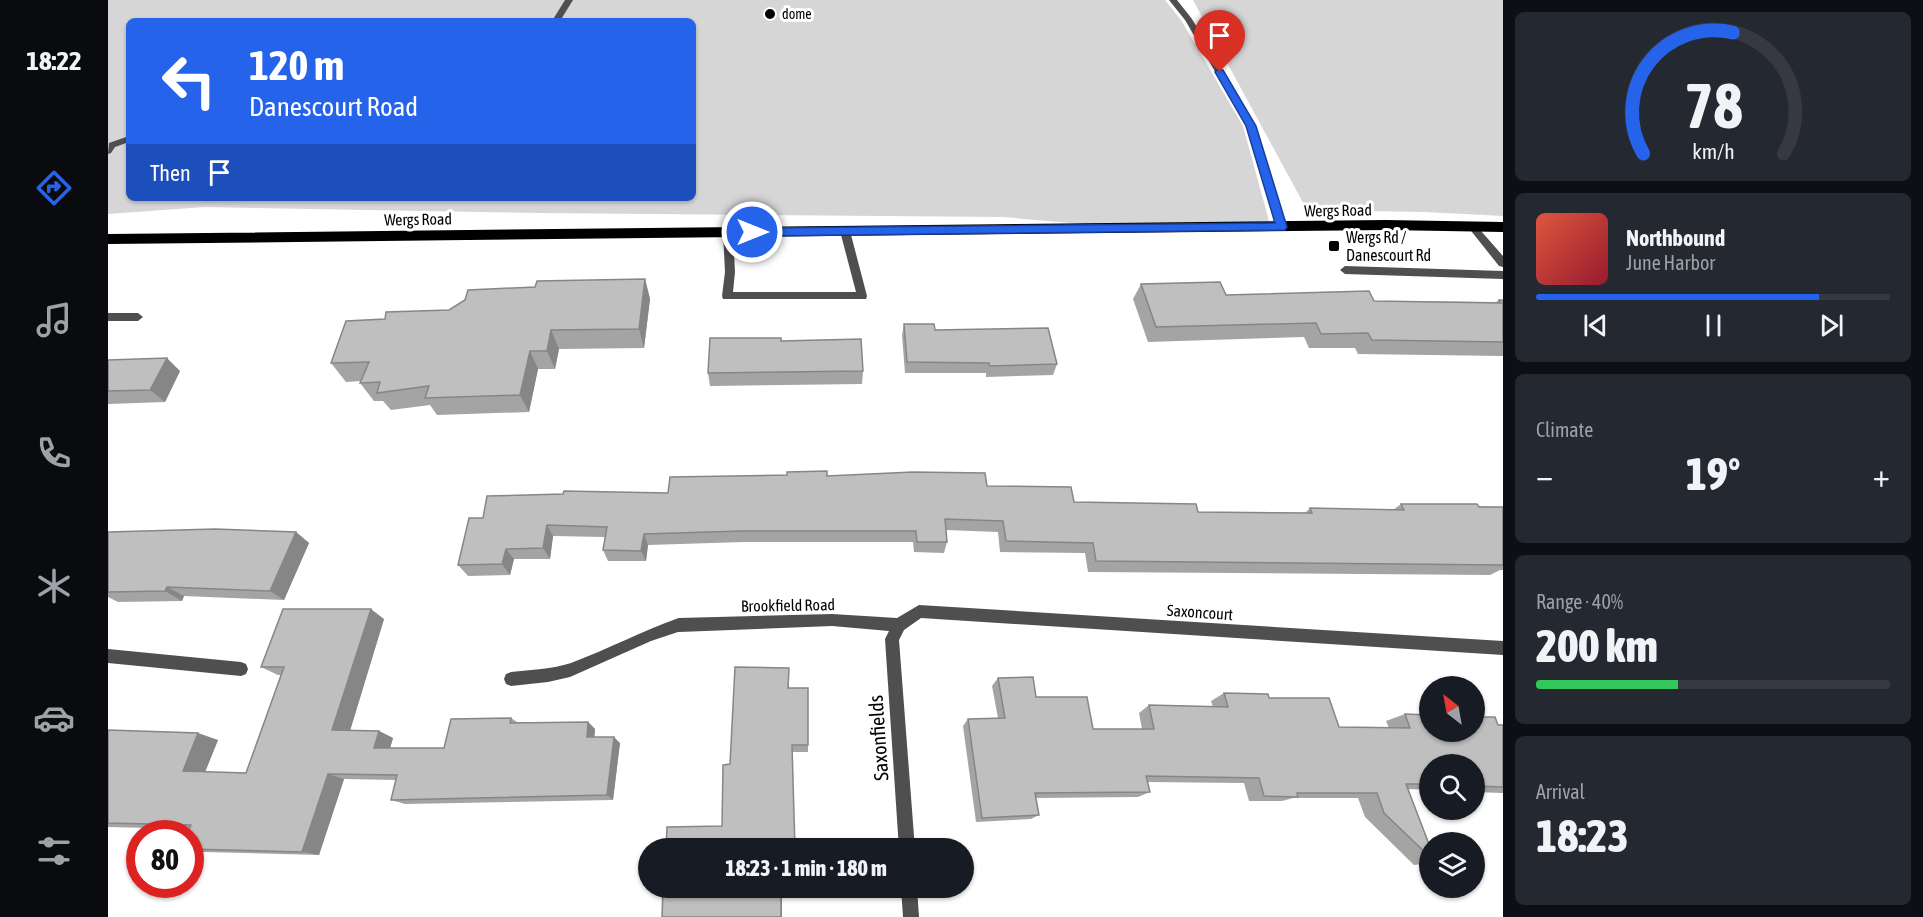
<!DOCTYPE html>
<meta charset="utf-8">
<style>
body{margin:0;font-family:"Asap Condensed",sans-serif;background:#242831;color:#f1f3f6;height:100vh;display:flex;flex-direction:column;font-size:22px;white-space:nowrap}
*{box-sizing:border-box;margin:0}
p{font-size:20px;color:#9ea1a6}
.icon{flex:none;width:33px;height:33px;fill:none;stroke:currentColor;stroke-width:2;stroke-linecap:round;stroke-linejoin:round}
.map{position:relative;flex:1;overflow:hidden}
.panel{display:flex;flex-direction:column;gap:12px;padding:12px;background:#0d0f14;width:420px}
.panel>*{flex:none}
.banner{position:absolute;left:18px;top:18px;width:570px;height:183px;border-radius:9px;box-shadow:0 2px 4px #0004;background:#2563eb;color:#fff;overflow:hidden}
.needle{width:39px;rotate:329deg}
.controls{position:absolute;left:1311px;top:676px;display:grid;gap:12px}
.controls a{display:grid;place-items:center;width:66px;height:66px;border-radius:50%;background:#171b24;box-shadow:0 2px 4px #0004;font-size:30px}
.speed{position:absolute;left:18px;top:820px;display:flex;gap:12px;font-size:30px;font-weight:700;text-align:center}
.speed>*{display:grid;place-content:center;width:78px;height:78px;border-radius:50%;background:#171b24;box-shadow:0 2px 4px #0004;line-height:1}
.speed .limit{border:9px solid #d22;background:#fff;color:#111}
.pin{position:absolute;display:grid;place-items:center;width:51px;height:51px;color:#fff;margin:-62px -26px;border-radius:50% 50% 50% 0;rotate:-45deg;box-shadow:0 0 6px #0007}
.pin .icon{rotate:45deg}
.me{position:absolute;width:66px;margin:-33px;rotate:90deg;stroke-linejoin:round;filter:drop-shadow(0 0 4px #0008)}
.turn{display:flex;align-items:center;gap:21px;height:126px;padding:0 24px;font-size:27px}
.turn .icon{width:78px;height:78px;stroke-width:2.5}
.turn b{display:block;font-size:42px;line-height:51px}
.then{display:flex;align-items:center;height:57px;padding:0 24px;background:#0003;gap:12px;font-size:22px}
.big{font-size:45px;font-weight:800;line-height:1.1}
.panel .widget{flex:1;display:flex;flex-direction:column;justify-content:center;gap:9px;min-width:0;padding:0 21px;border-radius:9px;background:#242831}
.panel .dial{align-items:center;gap:0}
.dial svg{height:156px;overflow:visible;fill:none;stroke:#363941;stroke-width:7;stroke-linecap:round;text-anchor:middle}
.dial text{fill:#f1f3f6;stroke:none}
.song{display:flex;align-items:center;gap:18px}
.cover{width:72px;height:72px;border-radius:9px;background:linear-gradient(135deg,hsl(10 70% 55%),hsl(350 70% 35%))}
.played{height:6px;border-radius:3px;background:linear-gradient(90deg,#2563eb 80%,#363941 80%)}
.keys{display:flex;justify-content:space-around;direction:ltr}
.heat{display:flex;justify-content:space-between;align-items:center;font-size:33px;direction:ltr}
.charge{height:9px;border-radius:4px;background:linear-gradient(90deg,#34c759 40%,#363941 0)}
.trip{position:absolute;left:530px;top:838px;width:336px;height:60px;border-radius:30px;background:#171b24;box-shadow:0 2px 4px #0004;font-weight:800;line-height:60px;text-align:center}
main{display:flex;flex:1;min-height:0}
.tabs{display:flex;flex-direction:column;width:108px;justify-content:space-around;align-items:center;background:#090b0e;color:#9ea1a6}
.tabs .icon{width:42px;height:42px}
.tabs .active{color:#2563eb}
.tabs b{font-size:27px;color:#f1f3f6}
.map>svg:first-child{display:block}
.green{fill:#d6d6d6;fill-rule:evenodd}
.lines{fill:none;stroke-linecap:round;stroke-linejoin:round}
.service{fill:#4f4f4f;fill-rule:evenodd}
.minor{fill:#4f4f4f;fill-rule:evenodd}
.trunk{fill:#000;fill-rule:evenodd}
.wall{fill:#a4a4a4}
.shaded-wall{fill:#868686}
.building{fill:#bfbfbf;stroke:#868686;stroke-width:1.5}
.route{fill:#2563eb;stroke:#184099;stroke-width:1.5}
.poi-dot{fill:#000;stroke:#fff;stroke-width:2}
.labels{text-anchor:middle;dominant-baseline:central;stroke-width:6;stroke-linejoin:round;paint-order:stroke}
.far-poi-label{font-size:14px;fill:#000;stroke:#fff;text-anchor:start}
.street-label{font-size:16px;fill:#000;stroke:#fff}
.poi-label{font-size:16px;fill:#000;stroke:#fff;text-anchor:start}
.near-street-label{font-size:20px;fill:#000;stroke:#fff}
</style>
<main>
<nav class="tabs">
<b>18:22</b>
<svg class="icon active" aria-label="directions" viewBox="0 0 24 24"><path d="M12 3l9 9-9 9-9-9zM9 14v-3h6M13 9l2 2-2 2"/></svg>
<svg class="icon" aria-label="music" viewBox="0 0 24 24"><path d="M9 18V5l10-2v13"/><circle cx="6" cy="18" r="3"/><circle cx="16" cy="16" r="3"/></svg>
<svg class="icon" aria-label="phone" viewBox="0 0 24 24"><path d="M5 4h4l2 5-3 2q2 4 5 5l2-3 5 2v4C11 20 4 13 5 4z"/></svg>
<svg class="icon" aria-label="climate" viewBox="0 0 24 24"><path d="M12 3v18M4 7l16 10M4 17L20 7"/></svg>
<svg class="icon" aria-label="car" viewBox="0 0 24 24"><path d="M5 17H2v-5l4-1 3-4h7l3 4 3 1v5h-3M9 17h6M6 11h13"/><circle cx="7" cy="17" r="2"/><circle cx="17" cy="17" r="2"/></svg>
<svg class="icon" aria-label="filters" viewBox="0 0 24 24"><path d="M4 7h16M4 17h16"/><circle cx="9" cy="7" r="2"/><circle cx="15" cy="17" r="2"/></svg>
</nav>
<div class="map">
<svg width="1395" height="917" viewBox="0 0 1395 917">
<rect width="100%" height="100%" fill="#fff"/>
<path class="green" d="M0 0H1057L1073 20 1135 126 1161 221 1097 225 996 226 895 217 432 213 97 207 0 214ZM21 21H585V198H21Z
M1085 0H1395V216L1317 212 1199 210Z"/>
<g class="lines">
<path class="service" d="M457 0H465L452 21H444Z
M21 136V142L7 147 3 153 0 154 1 143Z
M737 228 742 231 759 296 758 299H615L614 296 617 272 615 232 620 229 625 232 627 272 625 292H748L732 231Z
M571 618 576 620 578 625 576 630 543 641 462 677 440 682 403 686 398 684 396 679 398 674 403 672C423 670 444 669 463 663 500 649 534 631 571 618Z"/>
<path class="minor" d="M1061 0H1069L1084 19 1147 126 1178 227 1176 229 1173 230 1168 227 1139 126 1077 20Z
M1363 222 1366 223 1395 256V267L1391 266 1360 227V223Z
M1237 266 1395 271V279L1237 274 1232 270Z
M0 313H30L35 317 30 321H0Z
M811 605 1395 641V655L813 618 796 630 791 640 807 849H791L777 639 781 631 724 626 571 632 566 630 564 625 566 620 571 618 724 614 789 618Z
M0 649 133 662 138 664 140 669 138 674 133 676 0 663Z
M793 888H809L811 917H795Z"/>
<path class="trunk" d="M1278 220 1395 222V232L1278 230 0 244V234Z"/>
</g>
<path class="wall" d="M537 279 542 299 536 348 451 349 447 369H430L421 412 329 415 322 405 283 410 275 401H266L252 383 253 381 238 382 223 363 277 319 341 310 427 287Z
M1033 284 1118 295 1266 301 1388 302 1391 300H1395V356L1250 354 1247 348H1201L1196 337 1040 342 1025 299Z
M796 324 827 330 949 364 945 375 878 377V373H797L794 335Z
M673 341 755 371 754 384 602 386 600 373Z
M0 360 72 371 57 402 0 404Z
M719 476 879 486 966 502 1090 512 1197 513 1202 508 1285 510 1293 504 1395 507V570H1392L1382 575 980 572 977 553 892 552 890 532 838 530 839 542 836 553 806 552 805 542H636L540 545 538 561H500L495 550 497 537 445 536 442 559H406L402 575 360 576 350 565 375 518 560 493Z
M0 532H188L201 543 176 600 76 596 74 601 10 602 0 597Z
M276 619 242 731H271L285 738 282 748H336L403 718 409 722H480L487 729 486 737 512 743 505 800 297 804 283 800 288 780 236 779 211 855 95 852 82 850V834L81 829 0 827V730L110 740 97 772 138 773 173 675H170L153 667Z
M681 677V688H700V752H684L614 826Z
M890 678 928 697 985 729H1034L1031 713 1041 705 1105 707 1103 701 1116 693 1161 698 1231 727 1281 728 1278 721 1297 714 1395 725V793L1366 792V765H1322V790L1300 789 1322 857V863L1306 865 1257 817 1250 798H1185L1174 801H1141L1136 783 1039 782 1042 792 1030 797 928 798 931 815 923 819 868 822 855 726 860 719 890 718 884 686Z"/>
<path class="shaded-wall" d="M537 279 542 299 536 348 531 329Z
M443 330 451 349 447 369 439 351Z
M422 351 430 369 421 412 412 395Z
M59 358 72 371 57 402 42 390Z
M439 525 445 536 442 559 435 548Z
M188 532 201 543 176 600 162 591Z
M536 534 540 545 538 561 533 551Z
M398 549 406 559 402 575 394 564Z
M59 587 76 596 74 601 57 591Z
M263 609 276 619 240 737 224 730Z
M480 722 487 729 486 743 479 737Z
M271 731 285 738 280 755 266 748Z
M90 733 110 740 95 777 75 771Z
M506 737 512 743 505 800 499 795Z
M220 774 236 779 211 855 194 852Z
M673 888H674V917H673Z"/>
<path class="building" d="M537 279 531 329 443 330 439 351H422L412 395 317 398 321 386 269 393 272 382 252 383 261 362 223 363 238 321 277 319 278 312 341 310 357 300 360 290 427 287 429 281Z
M1112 282 1118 295 1261 291 1266 301 1393 303 1391 300H1395V342L1264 340 1260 333 1213 334 1208 323 1048 327 1033 284Z
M796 324H826L827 330 940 328 949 364 882 366 881 363 799 362Z
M602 338H673V341L753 339 755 371 600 373Z
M59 358 42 390 0 391V360Z
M719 471V476L805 472 877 473 879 486 963 487 966 502 1088 504 1090 512 1204 513 1202 508 1296 510 1293 504H1369L1371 507H1395V565L988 561 985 543 898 541 895 521 837 519 839 542H809L808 531H634L536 534 533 551 495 550 499 527 439 525 435 548 398 549 394 564 350 565 361 518H375L379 496 455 494 456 491 560 493 562 477 679 475V472Z
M107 529 188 532 162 591 59 587 57 591 0 592V532Z
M175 609H263L224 730 271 731 266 748H336L343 719 403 718 402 723 480 722 479 737H506L499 795 283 800 289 775 220 774 194 852 82 849V834H79L83 825 0 823V730L90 733 75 771 138 773 176 667H153Z
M627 667 681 668 680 688H700V745H684L687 849H558L559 827 614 826 615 765 622 764Z
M925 677 928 697H979L985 729H1046L1041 705 1120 707 1116 693 1160 694 1161 698H1221L1231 727 1302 728 1297 714 1322 715V732H1366V717H1387L1390 725H1395V787L1366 786V765H1322V784H1298L1322 847V857L1276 813 1269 793H1189L1190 797 1156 796 1151 778 1038 776 1042 792 927 793 931 815 874 818 860 719 897 718 890 678Z
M555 888H673V917H554Z"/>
<path class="route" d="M1108 70H1115L1148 126 1179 227 1177 230 644 236 638 232 644 228 1167 223 1138 126 1107 72Z"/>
<g class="poi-dot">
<circle cx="662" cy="14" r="6"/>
<rect x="1220" y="240" width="12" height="12" rx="3"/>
</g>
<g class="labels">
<g class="far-poi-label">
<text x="674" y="14">dome</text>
</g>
<g class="street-label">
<text transform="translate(1230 210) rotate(-1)">Wergs Road</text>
<text transform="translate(310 219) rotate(-1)">Wergs Road</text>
<text transform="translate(680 605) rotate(-1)">Brookfield Road</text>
<text transform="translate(1092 612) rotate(4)">Saxoncourt</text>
</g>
<g class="poi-label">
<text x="1238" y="237">Wergs Rd /<tspan x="1238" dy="18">Danescourt Rd</tspan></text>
</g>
<g class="near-street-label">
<text transform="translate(770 738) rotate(-94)">Saxonfields</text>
</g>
</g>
</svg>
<div class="controls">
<a><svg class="needle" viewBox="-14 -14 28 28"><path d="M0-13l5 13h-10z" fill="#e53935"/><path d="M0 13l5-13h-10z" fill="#9ea1a6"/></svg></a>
<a><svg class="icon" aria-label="search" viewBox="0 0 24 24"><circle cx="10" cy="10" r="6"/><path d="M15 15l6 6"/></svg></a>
<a><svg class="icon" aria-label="layers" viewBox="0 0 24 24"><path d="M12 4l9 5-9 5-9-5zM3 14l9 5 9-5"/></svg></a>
</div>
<div class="speed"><div class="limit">80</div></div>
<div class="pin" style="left:1112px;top:72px;background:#d93025"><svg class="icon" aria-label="arrive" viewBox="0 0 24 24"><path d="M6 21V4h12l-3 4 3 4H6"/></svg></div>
<svg class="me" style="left:644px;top:232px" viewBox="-20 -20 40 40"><circle r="17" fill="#2563eb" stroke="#fff" stroke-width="3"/><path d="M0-11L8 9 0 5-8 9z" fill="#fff"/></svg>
<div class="trip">18:23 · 1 min · 180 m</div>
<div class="banner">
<div class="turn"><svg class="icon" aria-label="left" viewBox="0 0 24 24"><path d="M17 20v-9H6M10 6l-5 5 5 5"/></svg><div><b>120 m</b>Danescourt Road</div></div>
<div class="then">Then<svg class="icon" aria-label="arrive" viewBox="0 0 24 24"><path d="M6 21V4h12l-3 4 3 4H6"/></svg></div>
</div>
</div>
<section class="panel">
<div class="widget dial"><svg viewBox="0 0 100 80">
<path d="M14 69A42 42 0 1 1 86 69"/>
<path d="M14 69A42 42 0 0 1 60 7" stroke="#2563eb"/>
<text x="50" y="56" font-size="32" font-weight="700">78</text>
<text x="50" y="72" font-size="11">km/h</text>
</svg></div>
<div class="widget">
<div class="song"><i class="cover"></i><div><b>Northbound</b><p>June Harbor</p></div></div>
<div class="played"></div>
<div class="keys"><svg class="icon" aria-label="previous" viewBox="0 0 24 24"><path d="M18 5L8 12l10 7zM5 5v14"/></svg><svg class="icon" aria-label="pause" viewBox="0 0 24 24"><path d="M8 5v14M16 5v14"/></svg><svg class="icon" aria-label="next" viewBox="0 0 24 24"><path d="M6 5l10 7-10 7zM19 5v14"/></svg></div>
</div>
<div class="widget"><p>Climate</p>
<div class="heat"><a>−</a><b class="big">19°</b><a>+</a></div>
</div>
<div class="widget"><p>Range · 40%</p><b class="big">200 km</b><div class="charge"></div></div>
<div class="widget"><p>Arrival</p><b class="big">18:23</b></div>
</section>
</main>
